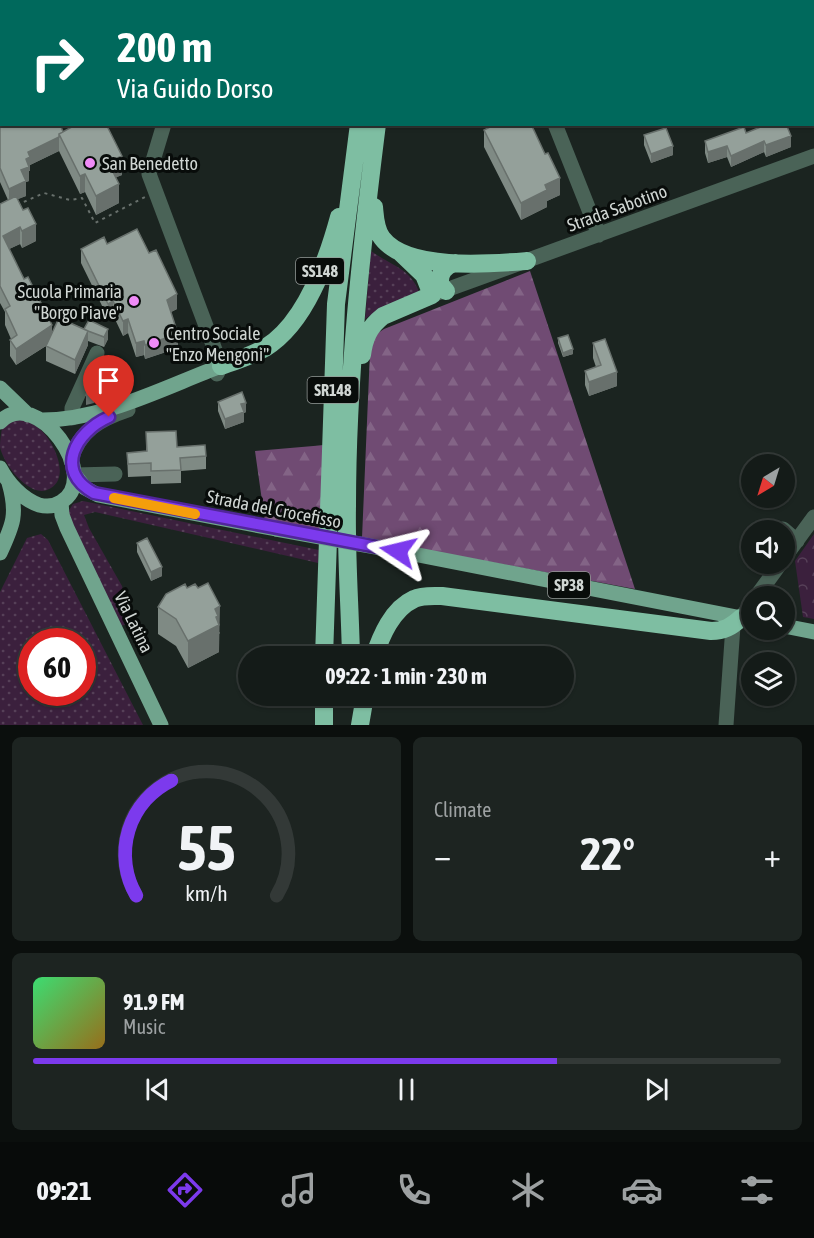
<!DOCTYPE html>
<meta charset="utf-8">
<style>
body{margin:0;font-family:"Asap Condensed",sans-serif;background:#1d2421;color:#f1f3f6;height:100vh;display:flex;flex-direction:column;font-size:22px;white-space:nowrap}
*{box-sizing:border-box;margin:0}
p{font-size:20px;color:#9da1a2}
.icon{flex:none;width:33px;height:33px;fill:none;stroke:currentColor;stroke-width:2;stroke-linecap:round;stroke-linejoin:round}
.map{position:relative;height:725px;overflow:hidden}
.panel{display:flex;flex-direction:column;gap:12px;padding:12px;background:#0b0f0d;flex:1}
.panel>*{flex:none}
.top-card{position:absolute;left:0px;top:0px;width:814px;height:126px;box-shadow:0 2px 4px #0004,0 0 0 2px #333937;background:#00695c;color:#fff;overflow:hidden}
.needle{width:39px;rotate:218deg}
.tools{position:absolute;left:741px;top:454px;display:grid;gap:12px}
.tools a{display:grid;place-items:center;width:54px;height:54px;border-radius:50%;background:#141b18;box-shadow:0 2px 4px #0004,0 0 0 2px #333937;font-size:30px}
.speed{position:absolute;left:18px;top:628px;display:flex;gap:12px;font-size:30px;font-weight:700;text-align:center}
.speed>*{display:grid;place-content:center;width:78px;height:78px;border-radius:50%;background:#141b18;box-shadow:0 2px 4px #0004,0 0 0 2px #333937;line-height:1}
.speed .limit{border:9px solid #d22;background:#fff;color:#111}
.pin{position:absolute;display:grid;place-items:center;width:51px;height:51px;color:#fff;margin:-62px -26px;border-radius:50% 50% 50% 0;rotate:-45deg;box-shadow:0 0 6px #0007}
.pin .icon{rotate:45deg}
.me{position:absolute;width:66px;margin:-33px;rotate:280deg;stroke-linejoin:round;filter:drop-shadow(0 0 4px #0008)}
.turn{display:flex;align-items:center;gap:21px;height:126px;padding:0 18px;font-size:27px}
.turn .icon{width:78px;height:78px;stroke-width:2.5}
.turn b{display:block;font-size:42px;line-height:51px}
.big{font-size:45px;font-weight:700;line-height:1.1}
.panel .tile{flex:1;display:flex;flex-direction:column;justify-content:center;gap:9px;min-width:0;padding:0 21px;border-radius:9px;background:#1d2421}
.panel .dial{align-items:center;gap:0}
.dial svg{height:156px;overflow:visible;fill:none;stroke:#333937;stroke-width:7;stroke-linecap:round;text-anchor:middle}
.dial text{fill:#f1f3f6;stroke:none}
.song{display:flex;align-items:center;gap:18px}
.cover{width:72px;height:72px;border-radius:9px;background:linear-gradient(135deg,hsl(140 70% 55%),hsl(40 70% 35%))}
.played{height:6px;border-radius:3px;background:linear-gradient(90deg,#7c3aed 70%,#333937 70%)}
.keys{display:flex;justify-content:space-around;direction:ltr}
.heat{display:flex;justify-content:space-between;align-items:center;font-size:33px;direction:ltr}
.panel .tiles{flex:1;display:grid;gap:12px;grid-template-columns:1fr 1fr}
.tile:last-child{grid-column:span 2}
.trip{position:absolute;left:238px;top:646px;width:336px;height:60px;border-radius:30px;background:#141b18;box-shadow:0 2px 4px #0004,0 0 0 2px #333937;font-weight:700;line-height:60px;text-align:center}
.tab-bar{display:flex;height:96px;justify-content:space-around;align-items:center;background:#080b0a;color:#9da1a2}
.tab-bar .icon{width:42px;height:42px}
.tab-bar .current{color:#7c3aed}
.tab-bar b{font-size:27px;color:#f1f3f6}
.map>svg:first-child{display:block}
.grass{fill:url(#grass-dots);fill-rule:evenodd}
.forest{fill:url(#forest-firs)}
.park{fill:url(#park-crowns)}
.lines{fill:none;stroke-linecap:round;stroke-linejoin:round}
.path{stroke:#68706c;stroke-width:2;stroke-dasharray:3 4.5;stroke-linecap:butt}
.minor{stroke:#4a6357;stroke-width:15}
.major{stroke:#70a48d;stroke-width:15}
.highway{stroke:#7ebea2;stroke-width:18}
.major-bridge{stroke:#70a48d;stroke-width:15}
.wall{fill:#7f8a84}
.shaded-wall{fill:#68706c}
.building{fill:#94a09a;stroke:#68706c;stroke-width:1.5}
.route-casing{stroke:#51269a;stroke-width:15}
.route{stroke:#7c3aed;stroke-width:10}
.slow{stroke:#f59e0b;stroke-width:10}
.poi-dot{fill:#ef8bf7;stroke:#080c0a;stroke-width:2}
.labels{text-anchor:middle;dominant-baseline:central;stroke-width:6;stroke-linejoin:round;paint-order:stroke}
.shield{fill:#080c0a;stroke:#949997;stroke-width:1.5}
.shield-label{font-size:16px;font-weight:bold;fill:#d0d6d3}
.poi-label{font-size:18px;fill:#d0d6d3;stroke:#080c0a;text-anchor:start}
.street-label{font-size:18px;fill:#d0d6d3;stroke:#080c0a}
</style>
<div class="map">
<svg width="814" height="725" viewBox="0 0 814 725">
<defs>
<pattern id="grass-dots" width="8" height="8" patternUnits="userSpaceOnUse" patternTransform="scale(1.5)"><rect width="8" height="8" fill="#3b203d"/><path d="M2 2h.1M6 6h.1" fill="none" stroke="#564058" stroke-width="1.8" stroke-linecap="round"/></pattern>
<pattern id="forest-firs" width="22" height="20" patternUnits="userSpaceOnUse" patternTransform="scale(1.5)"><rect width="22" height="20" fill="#704b73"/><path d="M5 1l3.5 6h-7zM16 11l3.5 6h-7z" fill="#836486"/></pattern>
<pattern id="park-crowns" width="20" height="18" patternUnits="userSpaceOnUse" patternTransform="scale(1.5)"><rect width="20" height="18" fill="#3b203d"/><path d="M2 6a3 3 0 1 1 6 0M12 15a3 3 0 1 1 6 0" fill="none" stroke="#564058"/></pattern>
</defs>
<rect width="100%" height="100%" fill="#1b2420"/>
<path class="grass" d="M371 251C393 267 412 268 421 297L371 315 365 319Z
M22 418C29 422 37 426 42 431 55 444 72 481 47 490 28 497 3 463 0 447 0 440 1 434 2 428L12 421Z
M83 501 319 550 318 563 95 512 84 515 89 528 122 586 130 623 121 626 72 528 68 512 73 504Z
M41 534 48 540 143 725H0V592L27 538ZM32 642H82V693H32Z"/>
<path class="forest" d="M530 271 635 589 362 538 370 352 372 337 384 329Z
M325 445 323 530 265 522 255 451Z"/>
<path class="park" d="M814 534V619L803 617 795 561Z"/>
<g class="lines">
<path class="path" d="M17 205 44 193 70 200 82 198 95 223 145 197"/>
<path class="minor" d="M516 2 517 0
M164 124 149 174 221 366 217 374
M555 124 599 235
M435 294 814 156
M72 418V408L97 353
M71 461C78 431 101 419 128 410
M75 475 115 474
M783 529 797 541
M784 558 814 517
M756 597 780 564
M741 618 752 603
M726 725 733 626"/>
<path class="major" d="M0 388 28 415
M40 420C101 421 165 387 221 366
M0 422C36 384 103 478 61 502 55 506 47 507 39 505 22 499 8 483 0 468
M75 475 85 488 98 495 276 529
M61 502 62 515 67 528 161 725
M398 551 752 620
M0 553C13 525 18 514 9 483
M784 626 814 632"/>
<path class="highway" d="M377 2V0
M394 2 395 0
M374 207C375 217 375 229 382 238 407 271 489 264 527 261
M446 291 440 284C439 272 445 266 455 263
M362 355C364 338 369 327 383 316L432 295 424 275 401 253
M221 366C235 361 251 356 265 348 306 323 327 261 339 217
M324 657 336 304 359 124
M351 657C350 607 346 557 347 506 347 379 361 251 377 124
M374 657C381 636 392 609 414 599 422 595 433 596 442 596L711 631C724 631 731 627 741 618
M324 725V696
M360 725 365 696"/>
<path class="major-bridge" d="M276 529 398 551"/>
</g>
<path class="wall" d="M141 0H288V2H142Z
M0 35 63 132 122 175 116 177 119 203 96 215 85 192 80 194 59 151 30 165V171H29V181L26 182V196L17 199 36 241 22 248 20 244 9 249 52 333 59 318 108 339 104 347 88 341V345L75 374 46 361V346L16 365 10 356V340L11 339 5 325V312L0 303V204L8 200 0 182Z
M814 75V108L813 105V76Z
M484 130 560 195 547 201V207L521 220 484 147Z
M746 133 791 147 766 157 764 152 731 167 727 157 708 163 705 153V141Z
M644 135 673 155 651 163 644 145Z
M107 244 177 309 171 312 178 348 145 359 144 355 136 357 128 333 123 336 113 315 108 318 81 263V249Z
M558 338 573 354 563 357 558 343Z
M593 343 617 386 589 396 585 385V371L596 367 593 358Z
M218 402 246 412 244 413V422L225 429 218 411Z
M146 432 177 447 206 456V469L181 471V483L151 484V476L128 477 127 453 146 452Z
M137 543 162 576 151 581 137 552Z
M187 588 220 633 219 634V652L188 668 176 646 158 634V607Z"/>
<path class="shaded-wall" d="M26 0H40V2H23Z
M0 12H2V26H0Z
M791 136V147L766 157V145Z
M59 137V151L30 165V171H29V181L26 182V196L9 203V189L21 170 28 152Z
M764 141V152L731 167V156Z
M673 146V155L651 163V154Z
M727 146V157L708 163V152Z
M122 156V175L108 181V162Z
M85 174V192L80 194V176Z
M560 178V195L547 201V207L521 220V203L545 185Z
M119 184V203L96 215V196Z
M36 224V241L22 248V231Z
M20 227V244L3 252V236Z
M177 294V309L167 314V300Z
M113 301V315L108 318V304Z
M128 319V333L123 336V321Z
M52 325V342L16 365V349Z
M108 329V339L104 347V337Z
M88 331V345L75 374V360Z
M178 334V348L145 359V345Z
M144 341V355L136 357V343Z
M573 349V354L563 357V353Z
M103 372V381L94 403 86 405V395Z
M617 372V386L589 396V382Z
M246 403V412L244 413V422L225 429V419L241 404Z
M162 567V576L151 581V572Z
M220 606 219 652 188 668V641L215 609Z"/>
<path class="building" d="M0 0H26L23 2H2V12H0Z
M148 0H259L256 2H149Z
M265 0H286L285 2H273Z
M2 34V124H60L63 132 59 134V137L28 152 30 157 26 159 29 167 21 170 26 181 9 189 0 168V35Z
M814 75V95L813 92V76Z
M77 124H106L122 156 108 162 119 184 96 196 85 174 80 176 59 134Z
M496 124H531L545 154 548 153 560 178 545 185 547 190 521 203 484 130Z
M768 124H786L791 136 766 145 764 141 731 156 727 146 708 152 705 141 744 127 746 133Z
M666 128 673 146 651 154 644 135Z
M16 196 23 210 28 208 36 224 22 231 20 227 3 236 24 279 28 277 52 325 16 349 10 340 17 335 5 309 10 306 0 286V204Z
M137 229 149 253 156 250 177 294 167 300 178 334 145 345 144 341 136 343 128 319 123 321 113 301 108 304 81 249 104 237 107 244Z
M59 318 88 331 75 360 46 346Z
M89 320 108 329 104 337 88 331 84 329Z
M568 335 573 349 563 353 558 338Z
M605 339 617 372 589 382 585 371 601 365 593 343Z
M96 369 103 372 94 393 86 395Z
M242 392 246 403 241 404 244 412 225 419 218 402Z
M176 431 177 447 205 445 206 456 180 458 181 470 151 471V463L128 464 127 453 147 451 146 432Z
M147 538 162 567 151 572 137 543Z
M208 583 220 606 215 609 218 616 216 617 219 625 188 641 176 619 158 607 166 594 185 584 187 588 195 584 198 588Z"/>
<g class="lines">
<defs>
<path id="route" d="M109 417C75 432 54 471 94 493L398 551"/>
</defs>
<use href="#route" class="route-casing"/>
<use href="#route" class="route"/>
<path class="slow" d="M114 498 195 514"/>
</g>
<g class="poi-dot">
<circle cx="90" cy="163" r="6"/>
<circle cx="134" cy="301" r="6"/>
<circle cx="154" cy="343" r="6"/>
</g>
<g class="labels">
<g class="shield">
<rect x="296" y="258" width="48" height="26" rx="4.5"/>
<rect x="307.5" y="377" width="51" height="26" rx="4.5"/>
<rect x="548" y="572" width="42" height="26" rx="4.5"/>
</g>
<g class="shield-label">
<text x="320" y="271">SS148</text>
<text x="333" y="390">SR148</text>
<text x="569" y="585">SP38</text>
</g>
<g class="poi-label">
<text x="102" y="163">San Benedetto</text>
<text x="122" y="291" text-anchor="end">Scuola Primaria<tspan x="122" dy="21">"Borgo Piave"</tspan></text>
<text x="166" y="333">Centro Sociale<tspan x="166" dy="21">"Enzo Mengoni"</tspan></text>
</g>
<g class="street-label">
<text transform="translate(617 208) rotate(-20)">Strada Sabotino</text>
<text transform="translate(274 509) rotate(11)">Strada del Crocefisso</text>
<text transform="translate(134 622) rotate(64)">Via Latina</text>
</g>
</g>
</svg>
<div class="tools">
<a><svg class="needle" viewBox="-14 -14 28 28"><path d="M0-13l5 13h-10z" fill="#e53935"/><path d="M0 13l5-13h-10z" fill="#9da1a2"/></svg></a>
<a><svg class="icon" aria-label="sound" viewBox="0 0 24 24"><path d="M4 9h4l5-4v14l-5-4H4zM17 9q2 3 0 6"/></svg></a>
<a><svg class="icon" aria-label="search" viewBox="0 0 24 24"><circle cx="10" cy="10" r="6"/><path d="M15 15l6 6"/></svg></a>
<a><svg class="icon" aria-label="layers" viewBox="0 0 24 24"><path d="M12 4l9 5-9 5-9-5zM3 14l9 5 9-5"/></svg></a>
</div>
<div class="speed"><div class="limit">60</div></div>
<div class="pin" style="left:109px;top:417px;background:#d93025"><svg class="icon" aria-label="arrive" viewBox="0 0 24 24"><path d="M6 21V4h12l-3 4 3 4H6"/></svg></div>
<svg class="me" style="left:398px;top:551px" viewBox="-20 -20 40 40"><path d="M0-17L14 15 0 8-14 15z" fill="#7c3aed" stroke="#fff" stroke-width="4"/></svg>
<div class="trip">09:22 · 1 min · 230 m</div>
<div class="top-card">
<div class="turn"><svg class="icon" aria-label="right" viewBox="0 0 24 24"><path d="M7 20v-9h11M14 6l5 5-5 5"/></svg><div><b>200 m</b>Via Guido Dorso</div></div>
</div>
</div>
<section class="panel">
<div class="tiles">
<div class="tile dial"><svg viewBox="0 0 100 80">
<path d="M14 69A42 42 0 1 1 86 69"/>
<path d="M14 69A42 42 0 0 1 32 10" stroke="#7c3aed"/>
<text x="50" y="56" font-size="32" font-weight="700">55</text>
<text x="50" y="72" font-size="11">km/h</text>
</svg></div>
<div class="tile"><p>Climate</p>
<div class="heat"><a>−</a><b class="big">22°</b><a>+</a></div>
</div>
<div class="tile">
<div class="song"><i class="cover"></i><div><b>91.9 FM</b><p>Music</p></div></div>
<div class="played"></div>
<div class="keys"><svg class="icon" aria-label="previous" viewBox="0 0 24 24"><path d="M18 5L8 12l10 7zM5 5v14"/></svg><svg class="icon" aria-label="pause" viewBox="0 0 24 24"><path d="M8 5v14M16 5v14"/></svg><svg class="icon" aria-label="next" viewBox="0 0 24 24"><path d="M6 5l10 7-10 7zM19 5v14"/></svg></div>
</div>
</div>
</section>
<nav class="tab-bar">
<b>09:21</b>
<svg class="icon current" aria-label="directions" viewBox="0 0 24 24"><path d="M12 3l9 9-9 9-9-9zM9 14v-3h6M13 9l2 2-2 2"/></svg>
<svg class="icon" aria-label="music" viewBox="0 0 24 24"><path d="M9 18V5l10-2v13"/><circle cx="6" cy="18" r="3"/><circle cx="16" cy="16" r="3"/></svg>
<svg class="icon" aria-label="phone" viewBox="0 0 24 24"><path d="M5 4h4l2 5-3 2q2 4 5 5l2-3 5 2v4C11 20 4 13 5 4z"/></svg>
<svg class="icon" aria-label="climate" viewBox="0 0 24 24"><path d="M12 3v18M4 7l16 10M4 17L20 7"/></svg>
<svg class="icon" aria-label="car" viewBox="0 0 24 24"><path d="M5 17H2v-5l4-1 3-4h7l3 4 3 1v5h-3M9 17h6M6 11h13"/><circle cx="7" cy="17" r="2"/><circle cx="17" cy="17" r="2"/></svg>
<svg class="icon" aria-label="filters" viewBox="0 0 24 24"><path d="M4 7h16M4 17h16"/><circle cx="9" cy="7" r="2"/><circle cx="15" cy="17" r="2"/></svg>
</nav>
